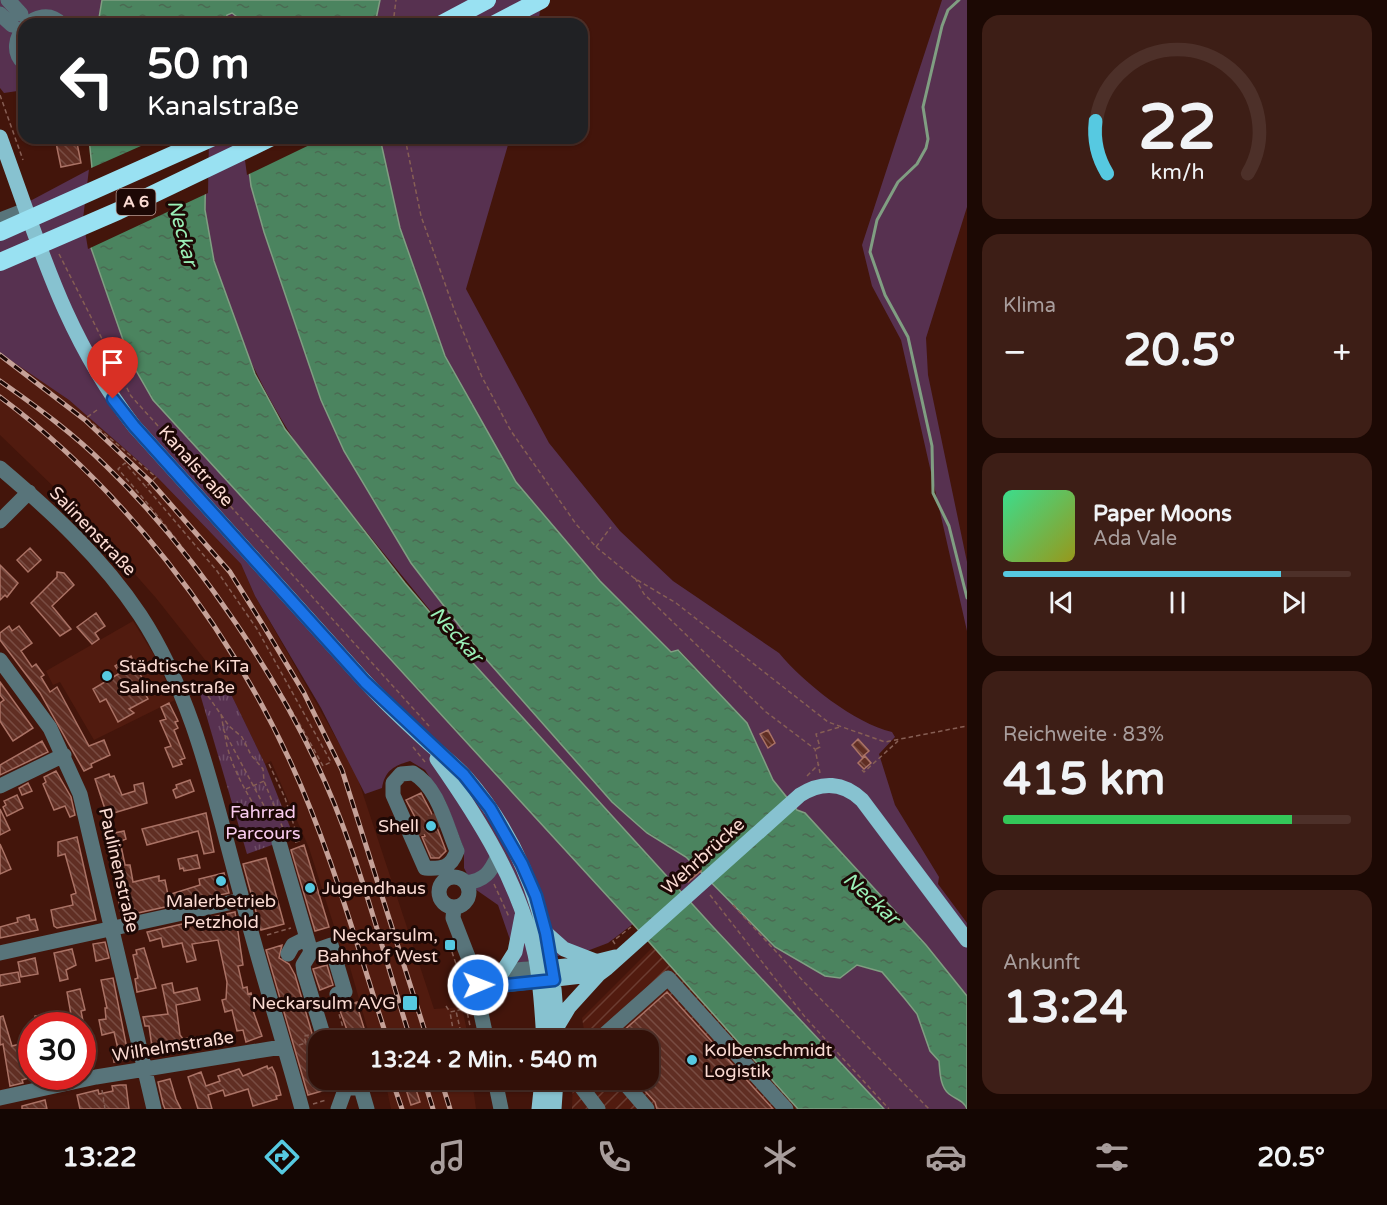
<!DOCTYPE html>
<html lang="de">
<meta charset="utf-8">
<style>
body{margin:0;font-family:"Varela Round",sans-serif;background:#3d1e16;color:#f1f3f6;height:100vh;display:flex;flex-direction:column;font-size:22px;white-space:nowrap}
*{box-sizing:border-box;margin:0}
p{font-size:20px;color:#a89d9c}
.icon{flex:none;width:33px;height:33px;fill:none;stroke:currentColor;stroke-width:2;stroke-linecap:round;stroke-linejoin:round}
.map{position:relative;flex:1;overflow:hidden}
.sheet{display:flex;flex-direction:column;gap:15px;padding:15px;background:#1c0904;width:420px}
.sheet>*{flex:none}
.banner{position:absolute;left:18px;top:18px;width:570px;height:126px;border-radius:18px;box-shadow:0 2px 4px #0004,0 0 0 2px #4d3029;background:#202124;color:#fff;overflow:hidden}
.speed{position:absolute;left:18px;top:1012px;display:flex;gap:12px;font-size:30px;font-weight:700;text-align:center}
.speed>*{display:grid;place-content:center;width:78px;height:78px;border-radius:50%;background:#321008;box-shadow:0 2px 4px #0004,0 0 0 2px #4d3029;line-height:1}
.speed .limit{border:9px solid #d22;background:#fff;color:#111}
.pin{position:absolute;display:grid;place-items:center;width:51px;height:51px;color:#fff;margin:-62px -26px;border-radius:50% 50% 50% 0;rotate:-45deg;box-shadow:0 0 6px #0007}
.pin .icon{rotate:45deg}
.me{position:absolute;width:66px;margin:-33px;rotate:89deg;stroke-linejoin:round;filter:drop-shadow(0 0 4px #0008)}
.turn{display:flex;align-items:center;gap:21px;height:126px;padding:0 30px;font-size:27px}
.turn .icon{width:78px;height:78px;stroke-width:2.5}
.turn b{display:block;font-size:42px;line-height:51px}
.big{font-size:45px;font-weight:700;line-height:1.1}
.sheet .widget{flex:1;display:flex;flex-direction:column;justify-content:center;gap:9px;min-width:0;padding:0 21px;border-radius:18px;background:#3d1e16}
.sheet .dial{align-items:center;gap:0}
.dial svg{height:156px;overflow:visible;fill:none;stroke:#4d3029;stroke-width:7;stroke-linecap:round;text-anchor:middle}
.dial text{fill:#f1f3f6;stroke:none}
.song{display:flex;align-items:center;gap:18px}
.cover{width:72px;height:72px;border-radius:9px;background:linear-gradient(135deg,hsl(150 70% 55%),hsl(60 70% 35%))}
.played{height:6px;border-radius:3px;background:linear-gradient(90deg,#56c9e1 80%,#4d3029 80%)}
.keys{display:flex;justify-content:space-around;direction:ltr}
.heat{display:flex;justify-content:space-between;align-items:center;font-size:33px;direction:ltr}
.charge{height:9px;border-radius:4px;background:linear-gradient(90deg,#34c759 83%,#4d3029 0)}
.trip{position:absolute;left:308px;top:1030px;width:351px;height:60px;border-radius:18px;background:#321008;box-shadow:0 2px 4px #0004,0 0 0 2px #4d3029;font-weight:700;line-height:60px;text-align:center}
.tabs{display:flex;height:96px;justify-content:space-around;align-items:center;background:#140603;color:#a89d9c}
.tabs .icon{width:42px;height:42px}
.tabs .selected{color:#56c9e1}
.tabs b{font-size:27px;color:#f1f3f6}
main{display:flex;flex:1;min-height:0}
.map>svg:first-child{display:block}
.built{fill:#511b0f}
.industrial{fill:url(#industrial-furrows)}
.green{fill:#573150}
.park{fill:url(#park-tufts)}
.water{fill:url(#water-ripples);stroke:#809e82;stroke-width:1.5}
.pier{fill:#43150b}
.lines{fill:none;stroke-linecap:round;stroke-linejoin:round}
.stream{stroke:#809e82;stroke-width:3}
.building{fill:url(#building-back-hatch);stroke:#aa7265;stroke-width:1.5}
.minor-tunnel{stroke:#5f3329;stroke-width:15;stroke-dasharray:15 8;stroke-linecap:butt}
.path{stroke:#865e54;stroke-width:1.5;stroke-dasharray:4.5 3;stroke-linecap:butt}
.minor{stroke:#58747a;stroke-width:15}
.major{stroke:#87c2d0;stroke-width:15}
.highway{stroke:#99e1f2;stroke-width:18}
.rail-casing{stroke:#c5a198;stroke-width:5}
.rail{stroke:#1d0805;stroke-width:3;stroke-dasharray:9;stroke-linecap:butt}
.highway-bridge{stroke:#99e1f2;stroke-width:18}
.route-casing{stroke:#114b97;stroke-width:15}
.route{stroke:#1a73e8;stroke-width:10}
.poi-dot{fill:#56c9e1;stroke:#1d0805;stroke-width:2}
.labels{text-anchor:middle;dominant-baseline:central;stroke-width:6;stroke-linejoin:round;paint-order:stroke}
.shield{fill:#1d0805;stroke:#b89c95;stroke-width:1.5}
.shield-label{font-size:16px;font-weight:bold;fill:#fbdbd3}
.street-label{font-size:18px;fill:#fbdbd3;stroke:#1d0805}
.poi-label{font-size:18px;fill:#fbdbd3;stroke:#1d0805;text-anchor:start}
.park-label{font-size:18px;fill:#facdf0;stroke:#1d0805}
.water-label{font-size:20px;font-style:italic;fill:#9aefb6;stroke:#1d0805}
</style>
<main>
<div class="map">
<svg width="967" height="1109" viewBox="0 0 967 1109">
<defs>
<pattern id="industrial-furrows" width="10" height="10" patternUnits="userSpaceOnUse" patternTransform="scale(1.5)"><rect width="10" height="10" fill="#511b0f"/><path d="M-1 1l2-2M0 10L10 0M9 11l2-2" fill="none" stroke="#6b3c31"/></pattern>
<pattern id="park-tufts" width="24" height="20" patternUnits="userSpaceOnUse" patternTransform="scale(1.5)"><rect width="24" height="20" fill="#573150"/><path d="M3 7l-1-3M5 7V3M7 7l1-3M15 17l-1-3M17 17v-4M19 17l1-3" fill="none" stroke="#704e68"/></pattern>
<pattern id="water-ripples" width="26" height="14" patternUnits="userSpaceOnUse" patternTransform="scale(1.5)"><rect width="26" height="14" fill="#4b845f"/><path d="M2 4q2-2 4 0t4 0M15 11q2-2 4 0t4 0" fill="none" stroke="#4b6a52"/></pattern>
<pattern id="building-back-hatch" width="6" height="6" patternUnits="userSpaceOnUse" patternTransform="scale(1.5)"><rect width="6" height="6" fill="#602e23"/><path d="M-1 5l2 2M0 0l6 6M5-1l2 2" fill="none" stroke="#784c42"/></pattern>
</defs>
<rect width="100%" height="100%" fill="#43150b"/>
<path class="built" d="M0 352 69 400 158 478 241 564 255 596 356 773 434 1009 462 1007 469 1041H371L345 950 342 951 309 848 271 761 265 764 229 690 156 598 81 513 0 435Z
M133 621 154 655 175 700 94 740 60 682 53 685 46 671Z
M385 1080H472L476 1109H391Z"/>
<path class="industrial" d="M653 947 672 967 798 1109H572L573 1080H648V1041H586L582 1018Z"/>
<path class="green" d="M0 0H102L98 24H24V90L4 93 0 88Z
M380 0H538L540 11 538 24H375Z
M942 0H967V207L926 338 928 375 967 562V631L901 340 872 286 862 245Z
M232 13 241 20V24H225L227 15Z
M206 138H245L251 186 264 232 321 400 344 451 411 563 477 649 612 802 647 833 686 857 775 947 825 976 840 978 856 965 882 972 905 999 917 1014 930 1051 939 1061C940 1080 943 1091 961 1099L966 1109H884L714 928 473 663 308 460C260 394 215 294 205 212 202 188 206 162 206 138Z
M380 138H510L466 289 549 443 620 531 673 581 779 653C804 683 854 723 892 732L895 737 879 754 895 805 939 877 938 884 967 923V996L926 945 805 813 797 810 773 780 747 723 679 650 671 652 600 581 516 482 445 356 400 228Z
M92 168 90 245 130 360 153 400 633 924 608 943 587 951 518 963 498 905 475 889 464 868V849L445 800 425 770 410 761C393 766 385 771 382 788L365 794 321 708 255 596 241 564 158 478 69 400 0 353V217Z"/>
<path class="park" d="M222 681 229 690 265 764 294 837 247 854 198 687Z"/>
<path class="water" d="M102 0H380L375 24H241V20L232 13 227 15 225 24H98Z
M89 138H206L205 210 214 261 255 374 285 429 405 583 473 663 714 928 884 1109H798L633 924 153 400 130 360 90 245 86 219 92 168Z
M245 138H380L400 228 445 356 516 482 600 581 671 652 678 650 747 723 773 780 797 810 805 813 926 945 967 996V1109C963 1100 957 1100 949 1094 940 1087 940 1072 939 1061L930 1051 917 1014 905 999 882 972 857 965 840 978 825 976 775 947 686 857 647 833 612 802 477 649 411 563 344 451 321 400 264 232 251 186Z"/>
<path class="pier" d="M159 138H209L208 193 88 249 83 219 89 169Z
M242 138H324L247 175Z"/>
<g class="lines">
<path class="stream" d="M959 0 948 10 942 26 923 107 928 139 926 148 917 164 898 182 877 220 870 252 885 295 908 337 932 446 933 493 949 526 967 598"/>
</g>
<path class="building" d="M55 138H76L81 163 61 167Z
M30 548 41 560 28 572 17 560Z
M0 565 18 583 7 597 5 595 0 600Z
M57 572 64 573 74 585 52 606 71 629 60 636 31 603 57 577Z
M96 613 105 626 95 633 99 639 92 644 77 627Z
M9 626 12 631 19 626 32 643 21 651 32 667 36 664 44 675 41 677 50 692 57 687 89 746 104 740 110 755 91 764 92 767 84 771 40 693 0 640V633Z
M131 656 146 686 142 688 148 699 129 709 134 713 118 722 106 699 100 702 93 689 120 673 115 666Z
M0 682 33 728 13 741 0 721V703L4 700 0 695Z
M169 703 178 721 175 722 178 728 174 730 185 758 180 760 182 764 173 767 165 748 171 746 160 721 166 719 161 707Z
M768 730 775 743 768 748 760 734Z
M858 739 869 751 862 757 852 745Z
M42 741 48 752 0 775V765Z
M865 756 871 763 864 769 858 763Z
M56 771 71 797 75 815 70 817 65 806 54 810 43 784 46 782 44 777Z
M109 774 110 777 114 776 122 795 135 791 134 785 143 783 147 803 107 815 95 779Z
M190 780 194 791 176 798 173 790 177 788 176 785Z
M28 783 32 791 22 795 19 788Z
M421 793 431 812 446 851 439 858H431L422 837 425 836 406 800Z
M17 795 23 808 7 816 3 807 6 805 4 801Z
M0 809 10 830 0 835Z
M206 813 214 852 204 854 198 831 147 845 142 829Z
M124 831 126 839 121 841V846L125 865H130L133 882 159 876V881L165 880 168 895 200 885 199 879 224 873 229 893 133 914 132 908 120 911 115 867 105 835Z
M77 837 96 920 57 928 54 926 51 910 73 905 71 895 76 893 65 854 58 856V842Z
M0 844 11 869 0 874Z
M304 845 329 927 315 931 291 850Z
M197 855 200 868 184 871 183 868 180 869 178 859Z
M266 858 284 924 261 930 243 864Z
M695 864 701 871 688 882 682 876Z
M235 912 243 965 238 966 243 988 247 987 248 994 251 993 254 1005H251L262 1036 246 1042 243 1030 237 1031 232 1010 225 1012 222 1000 226 999 227 982 218 940 192 944 196 960 187 962 182 943 163 947 161 938 150 941 147 932Z
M29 915 30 920 35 919 38 930 0 938V927L18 922 17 918Z
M105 942 109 958 96 961 93 944Z
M282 945 279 958 289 964 295 975 318 1054V1080H326L329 1089 308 1095 266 950Z
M144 948 156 988 137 992 135 979 138 978 133 955 137 954 136 950Z
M72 949 76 965 66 970 68 979 60 981 54 953Z
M35 958 38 974 21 977 18 962Z
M327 965 333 985 320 990 313 969Z
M18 972 20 982 0 986V975Z
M113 978 129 1059 114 1062 112 1050 118 1049 114 1032 102 1035 99 1020 106 1019 105 1008H107L101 980Z
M172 983 174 993 197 988 200 1000 176 1005 180 1035 183 1039 196 1037 197 1046 153 1054 149 1026H145L143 1017 168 1014 162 985Z
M80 989 85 1010 81 1011 84 1026H73L67 992Z
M667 992 773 1109H657L655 1102 635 1080H648V1041H612Z
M357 1002 359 1012 368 1041H351L339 1008Z
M47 1014 49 1022 36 1024 35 1016Z
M3 1016 12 1046 32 1041V1077L22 1080 23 1083 10 1086 3 1044 0 1045V1017Z
M86 1049 90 1068 82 1070V1050Z
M267 1066 268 1069 272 1067 275 1073 281 1095 276 1096 277 1099 253 1106 248 1089 225 1096 223 1090 208 1095 212 1109H198L188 1077 201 1072 206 1086 220 1081 218 1076 239 1069 243 1076Z
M170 1079 176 1099 181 1109H165L163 1104 158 1082Z
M403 1080H413L420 1102 411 1105Z
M120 1085H126L129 1109H80L77 1095 98 1090 99 1094 113 1091 112 1086Z
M45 1100 47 1109H22V1106Z"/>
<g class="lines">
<path class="minor-tunnel" d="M409 833 442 818"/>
<path class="path" d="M393 24 396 0
M0 95 23 160
M405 138 421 216 455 312 482 377 511 431 576 524 596 547 634 578 676 603 828 722 885 742 967 726
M59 254 131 396 429 726
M97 410 86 418 156 477 146 487 125 463 118 469C199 561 265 659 323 766L331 762 257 629 217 571 146 487
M596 547 611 527
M635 578 644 594 766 712 815 749 820 773
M208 696 229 726 242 737 251 755 263 769 264 781 284 831
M221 714 224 731 270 817 280 818
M225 735C229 765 247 793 262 819L270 817
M413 747 425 762
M816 749 820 747 816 734 840 727
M269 764 285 798 299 841 293 843
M862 770 864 772 898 741
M807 776 819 764
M246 789 264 781
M494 884 509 917
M710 895 805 1017 889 1109
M733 905 805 983 929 1109
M267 935 291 928
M615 944 613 941 631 927
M452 952 461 979
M446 1006 450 1012
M466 1006 473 1041
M337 1007 347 1041
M455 1011 450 1012 455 1041
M335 1033 347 1029
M347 1038 353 1036 354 1041
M451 1041 454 1036 461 1033 456 1011 466 1008
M299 1045 306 1043 304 1036 309 1035
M327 1080 330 1093
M376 1080 380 1091 385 1088
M481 1080 484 1093
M427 1081 432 1080
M405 1085 409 1081
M102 1090 105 1109
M313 1104 326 1100"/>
<path class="minor" d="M8 0 21 14
M0 14 12 25
M24 63C0 42 39 0 61 24
M0 220 26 210
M0 468C52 512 102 558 140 615 194 697 214 797 240 891 259 964 282 1036 302 1109
M0 521 29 492
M0 660 50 728 80 794 154 1109
M413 773C438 787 446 825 457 851 451 868 442 869 425 868L393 795V783L401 774Z
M0 786 64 755
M279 842 311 952 331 945 345 992 337 994
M439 892a15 15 0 1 1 30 0a15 15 0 1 1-30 0Z
M466 883C485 880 490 873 498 856
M454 907 453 918 479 985 495 986 539 981
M311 952 303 965 304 972 325 1041
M0 953 242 900
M288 954 293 945 307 938
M474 978 494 972 537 968
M479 985 477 995 487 1041
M597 1041 668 978 786 1109
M341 1080 346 1087 353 1088 362 1080
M495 1080 501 1109
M622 1080 647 1109
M360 1085 367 1109
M582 1088 598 1109
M0 1098 96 1077 282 1047
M338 1109 346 1087"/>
<path class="major" d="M0 137C39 243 63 334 134 426 209 509 285 593 360 676 380 698 402 719 425 740 438 752 453 763 465 776 531 851 556 944 557 1041
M437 759C479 819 519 882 535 954 541 982 542 1013 544 1041
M546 933 564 949 595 961
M545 968 587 964 615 957
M503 971 515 952 522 916
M539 981 599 974 607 968 800 795C822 781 843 782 862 800L967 940
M557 1027 569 1007 599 974
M539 1109 542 1080
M554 1109 556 1080"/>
<path class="highway" d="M442 24 487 0
M495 24 541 0"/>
<defs>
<path id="rail" d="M0 355 85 420 151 482 230 572 263 625 304 693 342 770 428 1041
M0 381C37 407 74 434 106 466 197 554 286 686 334 803 365 880 386 962 411 1041
M0 397C122 488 225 621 289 759 331 849 357 947 388 1041
M392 1080 402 1109
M424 1080 433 1109
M441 1080 450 1109"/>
</defs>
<use href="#rail" class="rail-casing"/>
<use href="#rail" class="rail"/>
<path class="highway-bridge" d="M0 232 211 138
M0 262 118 211 270 138"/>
</g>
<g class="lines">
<defs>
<path id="route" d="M113 399 134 426 365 682 464 775 490 808 522 864 536 896 546 933 554 980 495 986 478 985"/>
</defs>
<use href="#route" class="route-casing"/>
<use href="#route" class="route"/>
</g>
<g class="poi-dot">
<circle cx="107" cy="676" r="6"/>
<circle cx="431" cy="826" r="6"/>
<circle cx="221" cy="881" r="6"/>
<circle cx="310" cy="888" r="6"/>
<rect x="444" y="939" width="12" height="12" rx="3"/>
<rect x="402" y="995" width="16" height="16" rx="3"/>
<circle cx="692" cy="1060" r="6"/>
</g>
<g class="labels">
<rect class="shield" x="116.5" y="189" width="39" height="26" rx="4.5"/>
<g class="shield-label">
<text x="136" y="202">A 6</text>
</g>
<g class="street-label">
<text transform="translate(196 466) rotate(48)">Kanalstraße</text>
<text transform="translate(93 531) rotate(46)">Salinenstraße</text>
<text transform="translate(703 856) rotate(-42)">Wehrbrücke</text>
<text transform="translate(119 870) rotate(77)">Paulinenstraße</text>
<text transform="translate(173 1046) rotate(-9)">Wilhelmstraße</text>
</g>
<g class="poi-label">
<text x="119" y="666">Städtische KiTa<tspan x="119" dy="21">Salinenstraße</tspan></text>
<text x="419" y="826" text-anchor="end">Shell</text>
<text x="322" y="888">Jugendhaus</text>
<text x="221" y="901" text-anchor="middle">Malerbetrieb<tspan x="221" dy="21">Petzhold</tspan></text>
<text x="438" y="935" text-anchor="end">Neckarsulm,<tspan x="438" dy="21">Bahnhof West</tspan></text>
<text x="396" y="1003" text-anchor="end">Neckarsulm AVG</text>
<text x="704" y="1050">Kolbenschmidt<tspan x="704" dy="21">Logistik</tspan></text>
</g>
<g class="park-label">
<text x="263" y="812">Fahrrad<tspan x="263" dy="21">Parcours</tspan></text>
</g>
<g class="water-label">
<text transform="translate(182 233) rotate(75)">Neckar</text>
<text transform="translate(456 635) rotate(48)">Neckar</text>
<text transform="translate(871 899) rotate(42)">Neckar</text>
</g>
</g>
</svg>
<div class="speed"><div class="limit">30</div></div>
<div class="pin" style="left:113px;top:399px;background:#d93025"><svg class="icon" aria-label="arrive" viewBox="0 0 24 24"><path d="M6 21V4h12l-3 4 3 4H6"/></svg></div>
<svg class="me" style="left:478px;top:985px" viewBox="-20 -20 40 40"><circle r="17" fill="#1a73e8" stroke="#fff" stroke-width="3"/><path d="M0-11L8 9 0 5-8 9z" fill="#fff"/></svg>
<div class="trip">13:24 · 2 Min. · 540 m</div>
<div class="banner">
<div class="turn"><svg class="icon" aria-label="left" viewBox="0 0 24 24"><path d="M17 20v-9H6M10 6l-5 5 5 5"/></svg><div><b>50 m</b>Kanalstraße</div></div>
</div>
</div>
<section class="sheet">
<div class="widget dial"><svg viewBox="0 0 100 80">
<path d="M14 69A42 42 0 1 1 86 69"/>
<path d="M14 69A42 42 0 0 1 8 42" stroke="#56c9e1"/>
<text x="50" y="56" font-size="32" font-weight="700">22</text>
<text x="50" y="72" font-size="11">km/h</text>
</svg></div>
<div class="widget"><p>Klima</p>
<div class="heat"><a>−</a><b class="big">20.5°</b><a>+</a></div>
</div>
<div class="widget">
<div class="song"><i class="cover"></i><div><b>Paper Moons</b><p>Ada Vale</p></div></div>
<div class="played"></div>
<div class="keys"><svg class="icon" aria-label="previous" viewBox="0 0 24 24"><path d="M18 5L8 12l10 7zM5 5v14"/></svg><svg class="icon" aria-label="pause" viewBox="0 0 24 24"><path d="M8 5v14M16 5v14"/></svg><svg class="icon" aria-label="next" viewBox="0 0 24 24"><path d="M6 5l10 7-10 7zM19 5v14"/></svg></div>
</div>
<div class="widget"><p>Reichweite · 83%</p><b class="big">415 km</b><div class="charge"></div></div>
<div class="widget"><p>Ankunft</p><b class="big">13:24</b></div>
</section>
</main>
<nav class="tabs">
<b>13:22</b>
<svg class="icon selected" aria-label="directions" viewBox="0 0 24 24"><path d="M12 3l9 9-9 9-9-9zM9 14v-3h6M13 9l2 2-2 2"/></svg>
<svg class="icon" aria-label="music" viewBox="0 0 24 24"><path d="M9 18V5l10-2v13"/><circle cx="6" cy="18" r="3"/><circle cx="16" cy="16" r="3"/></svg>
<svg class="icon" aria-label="phone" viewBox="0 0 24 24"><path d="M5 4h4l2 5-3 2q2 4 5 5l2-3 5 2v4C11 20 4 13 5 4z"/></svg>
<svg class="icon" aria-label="climate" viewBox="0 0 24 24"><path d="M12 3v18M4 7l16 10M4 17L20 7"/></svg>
<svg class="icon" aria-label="car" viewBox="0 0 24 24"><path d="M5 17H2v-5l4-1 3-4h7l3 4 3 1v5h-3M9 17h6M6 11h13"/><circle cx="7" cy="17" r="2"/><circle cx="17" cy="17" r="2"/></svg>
<svg class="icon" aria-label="filters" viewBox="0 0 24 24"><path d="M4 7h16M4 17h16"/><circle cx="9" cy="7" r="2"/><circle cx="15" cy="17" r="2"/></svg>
<b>20.5°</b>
</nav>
